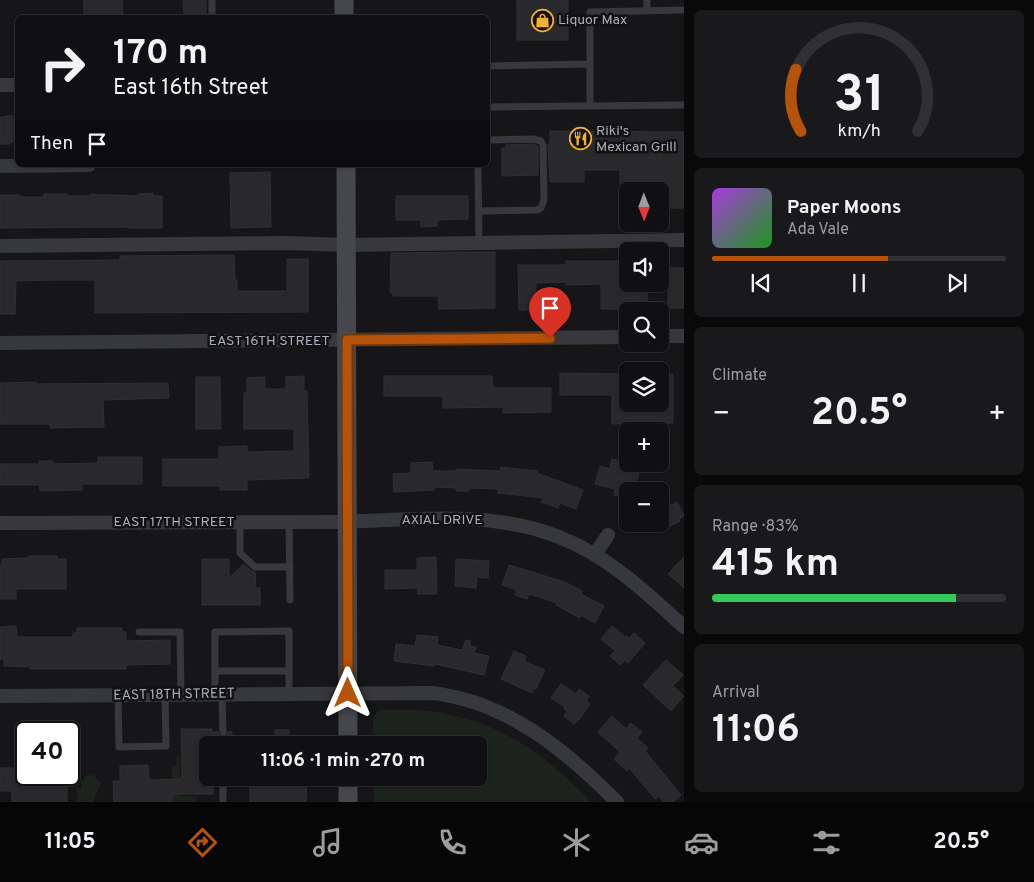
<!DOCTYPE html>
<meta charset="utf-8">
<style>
body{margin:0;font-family:Overpass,sans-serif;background:#19191b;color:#f1f3f6;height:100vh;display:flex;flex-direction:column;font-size:19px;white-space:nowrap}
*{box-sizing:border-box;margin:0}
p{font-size:16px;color:#9c9d9f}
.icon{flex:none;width:28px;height:28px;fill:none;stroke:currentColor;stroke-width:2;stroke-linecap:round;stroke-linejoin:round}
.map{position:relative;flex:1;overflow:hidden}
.side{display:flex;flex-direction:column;gap:10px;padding:10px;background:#09090a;width:350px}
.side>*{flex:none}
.guide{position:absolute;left:15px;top:15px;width:475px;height:152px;border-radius:8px;box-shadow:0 1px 4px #0004,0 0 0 1px #303032;background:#101012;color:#f1f3f6;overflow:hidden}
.needle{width:32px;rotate:179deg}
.tools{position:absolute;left:619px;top:182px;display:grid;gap:10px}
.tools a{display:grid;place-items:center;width:50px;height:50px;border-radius:8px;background:#101012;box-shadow:0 1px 4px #0004,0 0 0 1px #303032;font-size:25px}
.speed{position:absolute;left:15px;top:721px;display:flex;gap:10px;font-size:25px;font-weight:700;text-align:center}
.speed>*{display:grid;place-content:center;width:65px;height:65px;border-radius:50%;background:#101012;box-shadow:0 1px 4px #0004,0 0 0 1px #303032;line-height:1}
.speed .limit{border:2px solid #111;border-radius:8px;background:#fff;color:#111}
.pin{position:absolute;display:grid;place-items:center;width:42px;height:42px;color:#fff;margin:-51px -21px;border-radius:50% 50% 50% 0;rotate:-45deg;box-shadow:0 0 5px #0007}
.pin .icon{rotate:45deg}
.me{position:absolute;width:55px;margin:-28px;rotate:0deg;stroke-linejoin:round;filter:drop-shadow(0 0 4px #0008)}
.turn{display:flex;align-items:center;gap:18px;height:105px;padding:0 15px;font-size:22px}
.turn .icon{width:65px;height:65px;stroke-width:2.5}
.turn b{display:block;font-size:35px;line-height:42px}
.then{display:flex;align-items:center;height:48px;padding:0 15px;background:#0003;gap:10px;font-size:19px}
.big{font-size:38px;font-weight:700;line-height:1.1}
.side .widget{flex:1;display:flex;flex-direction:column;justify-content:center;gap:8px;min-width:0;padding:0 18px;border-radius:8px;background:#19191b}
.side .dial{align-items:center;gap:0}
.dial svg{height:130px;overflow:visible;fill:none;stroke:#303032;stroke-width:7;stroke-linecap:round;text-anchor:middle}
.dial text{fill:#f1f3f6;stroke:none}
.song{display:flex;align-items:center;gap:15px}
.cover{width:60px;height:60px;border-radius:8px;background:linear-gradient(135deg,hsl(280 70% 55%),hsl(120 70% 35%))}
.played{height:5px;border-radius:2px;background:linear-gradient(90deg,#b45309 60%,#303032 60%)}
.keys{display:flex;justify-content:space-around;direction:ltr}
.heat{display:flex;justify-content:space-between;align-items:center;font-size:28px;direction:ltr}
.charge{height:8px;border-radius:4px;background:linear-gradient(90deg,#34c759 83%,#303032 0)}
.trip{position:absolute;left:199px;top:736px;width:288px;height:50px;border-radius:8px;background:#101012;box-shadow:0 1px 4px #0004,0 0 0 1px #303032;font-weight:700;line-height:50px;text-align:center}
.tabs{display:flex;height:80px;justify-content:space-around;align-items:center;background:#060607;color:#9c9d9f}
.tabs .icon{width:35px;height:35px}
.tabs .current{color:#b45309}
.tabs b{font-size:22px;color:#f1f3f6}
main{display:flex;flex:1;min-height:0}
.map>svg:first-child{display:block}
.green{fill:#1c231d}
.building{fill:#29292c;stroke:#303034}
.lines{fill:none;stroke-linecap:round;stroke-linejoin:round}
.lane{stroke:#37383d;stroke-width:7}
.street{stroke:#37383d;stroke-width:14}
.secondary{stroke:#45474d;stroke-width:19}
.route-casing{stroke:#753606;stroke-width:12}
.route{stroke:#b45309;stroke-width:9}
.labels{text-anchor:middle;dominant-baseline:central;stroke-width:5;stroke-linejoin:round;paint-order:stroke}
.poi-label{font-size:14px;fill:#a8adb8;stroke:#111113;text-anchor:start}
.street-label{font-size:14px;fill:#a8adb8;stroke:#111113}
</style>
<main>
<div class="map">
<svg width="684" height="802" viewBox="0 0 684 802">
<rect width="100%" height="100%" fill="#161618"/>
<path class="green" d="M378 710C395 710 412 709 428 711 500 720 542 752 591 802H374V778H478V745H373V718Z
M179 753 181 796 197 797V802H172V766L177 765V754Z
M93 775 101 783C100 790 94 794 94 802H76L78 794 75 788H81V781L86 776Z"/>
<path class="building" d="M84 0H122L123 18H84Z
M183 0H206V14H184Z
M517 0H568V40H517Z
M6 116H18V142H10V144H0V117H6Z
M550 131 684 132V208H660V191H620V170H584V182H550L548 144H550Z
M533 144 538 146V175L502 176V148H506V145Z
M270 172 271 227 231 228 230 173Z
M153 193V196H162V228H128V227L0 228V195H20V197H44V194H67V196H90V194L138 196V194Z
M396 196H468V219L437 220V226L421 227V220H396Z
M495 252V308L439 309 438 296H393V292L390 293 391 253Z
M234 255 235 280H237V291H287V259H308V312L95 313V280H52L16 281 15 314H0V261L120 260V256Z
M566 261H621V270H628V284H647V310L601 309V284L566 285V282L536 283V310H519L518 265H566Z
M663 268H684V308H668V289H663Z
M560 373 628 374V404H660V374H673V423L612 424V395H560Z
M304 376V391H307L309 478 247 480V490H220V486H163V459H219V447L247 446V452L294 451V429H244V393H247V378L265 377V389H286V377Z
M384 376H492L493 388H551V412L503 413V407L443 408V396H384Z
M196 377H220L221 429H196Z
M36 382V384L168 383 169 398 103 400 104 427 50 428V424H0V383Z
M98 457H142V484H82V490L40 491 39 485H0V464H39V461H53V464L98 463Z
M612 459 641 466 634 491H628V498L614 495 615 489 595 484 600 466 610 469Z
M432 462 433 471H456V469L500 471 501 467 537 471V473L583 490 576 509 560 503 558 508 541 502 543 498 498 493V489L469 488V491H456V488L434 487V490L394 492 393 474 411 473V463Z
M660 484 671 505 677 502 684 516 679 519 680 521 660 531Z
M29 556H57V559H66V589H16V599H0V565H2V559L29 558Z
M436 557 437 594H418L417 588 385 589V570H417V558Z
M684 557V588L668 574Z
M202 559H229V578L244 564 251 571 255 572 256 588H260V605H202Z
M456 559 489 561 488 578 477 577 476 588 455 586Z
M509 565 565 582 582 591 581 594 604 606 595 623 581 615 580 618 556 605 557 603 529 594 527 599 515 595 517 590 502 585Z
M16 626 17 637H73V633H77V628H122V632H126V641L170 640V664L126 665V669H30V667L4 666V659H0V627Z
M612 626 625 637 626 636 629 638 634 633 645 643 628 663 625 660 620 665 610 656 615 651 601 639Z
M417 635 438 637 437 645 462 650 466 640 470 641V646L476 647 474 653 489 656 484 675 435 664 434 666 394 661 396 644 415 646Z
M514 651 526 656 524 661 545 670 536 689 534 688 532 693 501 679Z
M666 660 683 675 673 686 684 696 671 711 643 685Z
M561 684 576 694 579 689 589 696 586 701 590 704 579 720 578 719 574 724 564 716 567 711 564 709 565 707 551 698Z
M612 716 626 729 631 723 642 732 637 738 648 748 645 751 681 795 673 802H664L659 796 655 799 629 768 627 771 614 759 620 752 598 732Z
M181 729H212V732H218L219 735 223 737 226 736 228 732H232V745H208V778H213V794H172V802H114L113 781H120V766L148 765 149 780 182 779Z
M275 730H289V745H275Z
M0 768H26V775H67V802H12V791H0Z
M250 778H307L306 802H250Z"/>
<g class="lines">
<path class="lane" d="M212 0V18
M647 0V11
M488 66 590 64
M590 106V12L684 10
M488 107 684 105
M478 165 479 243
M479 211 537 210 541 208 544 200 543 145 541 141 533 139 488 140
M240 522V553L255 567H290
M289 522 290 600
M139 632H180L181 695
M215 671H289
M215 694V632L289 631V694
M222 694 223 732
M118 695 119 747 166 746 165 695
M223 778V802"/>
<path class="street" d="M0 85H18
M0 166 89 165
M0 246 288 243 346 245 684 240
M660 336H684
M0 343 628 337
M0 523C110 523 220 523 330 522 406 521 485 508 559 537 608 556 646 592 684 627
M595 554 608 535
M0 696 435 693C455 697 476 701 494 710 542 731 581 766 617 802"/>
<path class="secondary" d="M344 0V18
M346 165 348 745
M348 778V802"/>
</g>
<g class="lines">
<defs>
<path id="route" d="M348 693 347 340 550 338"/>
</defs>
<use href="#route" class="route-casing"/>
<use href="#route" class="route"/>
</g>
<defs>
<symbol id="shop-ring" viewBox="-11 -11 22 22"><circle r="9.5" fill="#111113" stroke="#f2b134" stroke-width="1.5"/><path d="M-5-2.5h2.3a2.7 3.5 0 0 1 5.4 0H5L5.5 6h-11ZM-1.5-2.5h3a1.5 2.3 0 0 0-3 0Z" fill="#f2b134"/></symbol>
<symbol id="restaurant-ring" viewBox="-11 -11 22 22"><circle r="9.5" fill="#111113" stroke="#f2b134" stroke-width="1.5"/><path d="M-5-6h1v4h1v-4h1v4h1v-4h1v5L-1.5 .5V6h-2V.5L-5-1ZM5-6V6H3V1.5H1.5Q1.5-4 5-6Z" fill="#f2b134"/></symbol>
</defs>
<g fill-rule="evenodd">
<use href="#shop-ring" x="530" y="8" width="25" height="25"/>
<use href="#restaurant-ring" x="568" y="126" width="25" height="25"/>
</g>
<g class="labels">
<g class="poi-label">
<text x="558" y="20">Liquor Max</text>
<text x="596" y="131">Riki's<tspan x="596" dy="16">Mexican Grill</tspan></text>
</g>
<g class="street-label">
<text x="269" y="341">EAST 16TH STREET</text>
<text x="442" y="520">AXIAL DRIVE</text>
<text x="174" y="522">EAST 17TH STREET</text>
<text transform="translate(174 695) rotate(-1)">EAST 18TH STREET</text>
</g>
</g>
</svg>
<div class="tools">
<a><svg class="needle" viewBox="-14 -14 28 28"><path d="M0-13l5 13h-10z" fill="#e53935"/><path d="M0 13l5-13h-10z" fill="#9c9d9f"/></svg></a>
<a><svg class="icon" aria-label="sound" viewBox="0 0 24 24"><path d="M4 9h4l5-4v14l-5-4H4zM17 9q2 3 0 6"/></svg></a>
<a><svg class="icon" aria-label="search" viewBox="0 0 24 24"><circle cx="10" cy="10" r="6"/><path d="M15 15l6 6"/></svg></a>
<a><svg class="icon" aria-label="layers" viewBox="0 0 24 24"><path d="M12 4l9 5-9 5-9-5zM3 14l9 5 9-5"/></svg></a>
<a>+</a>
<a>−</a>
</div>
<div class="speed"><div class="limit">40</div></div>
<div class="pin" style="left:550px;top:338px;background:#d93025"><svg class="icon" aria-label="arrive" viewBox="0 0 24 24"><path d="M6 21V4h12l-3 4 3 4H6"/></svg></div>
<svg class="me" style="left:348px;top:693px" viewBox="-20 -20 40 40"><path d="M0-17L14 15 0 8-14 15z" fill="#b45309" stroke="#fff" stroke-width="4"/></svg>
<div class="trip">11:06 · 1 min · 270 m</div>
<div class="guide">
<div class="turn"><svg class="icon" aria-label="right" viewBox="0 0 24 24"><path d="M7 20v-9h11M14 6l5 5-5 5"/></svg><div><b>170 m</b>East 16th Street</div></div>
<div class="then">Then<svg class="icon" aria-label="arrive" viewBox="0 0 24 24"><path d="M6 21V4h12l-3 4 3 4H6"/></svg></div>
</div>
</div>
<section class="side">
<div class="widget dial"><svg viewBox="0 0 100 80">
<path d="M14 69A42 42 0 1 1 86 69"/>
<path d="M14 69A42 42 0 0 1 11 31" stroke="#b45309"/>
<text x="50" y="56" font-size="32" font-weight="700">31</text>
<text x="50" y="72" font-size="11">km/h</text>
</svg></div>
<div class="widget">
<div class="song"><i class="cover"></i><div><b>Paper Moons</b><p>Ada Vale</p></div></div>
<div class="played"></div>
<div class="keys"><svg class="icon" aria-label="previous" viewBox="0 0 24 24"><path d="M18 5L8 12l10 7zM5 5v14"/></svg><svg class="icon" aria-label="pause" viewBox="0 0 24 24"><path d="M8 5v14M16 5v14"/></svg><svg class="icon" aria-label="next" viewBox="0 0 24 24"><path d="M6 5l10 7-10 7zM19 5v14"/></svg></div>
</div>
<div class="widget"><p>Climate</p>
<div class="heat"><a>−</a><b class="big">20.5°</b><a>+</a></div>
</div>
<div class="widget"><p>Range · 83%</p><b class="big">415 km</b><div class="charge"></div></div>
<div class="widget"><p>Arrival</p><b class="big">11:06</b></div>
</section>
</main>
<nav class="tabs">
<b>11:05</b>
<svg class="icon current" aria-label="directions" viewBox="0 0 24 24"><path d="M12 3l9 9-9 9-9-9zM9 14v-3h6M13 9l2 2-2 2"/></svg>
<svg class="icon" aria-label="music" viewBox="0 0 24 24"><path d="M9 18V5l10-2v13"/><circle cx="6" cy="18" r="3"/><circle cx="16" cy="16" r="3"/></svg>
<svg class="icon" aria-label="phone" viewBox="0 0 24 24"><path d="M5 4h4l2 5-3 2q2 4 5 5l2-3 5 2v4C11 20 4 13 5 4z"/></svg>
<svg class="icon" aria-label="climate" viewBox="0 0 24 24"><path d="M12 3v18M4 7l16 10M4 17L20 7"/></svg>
<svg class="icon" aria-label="car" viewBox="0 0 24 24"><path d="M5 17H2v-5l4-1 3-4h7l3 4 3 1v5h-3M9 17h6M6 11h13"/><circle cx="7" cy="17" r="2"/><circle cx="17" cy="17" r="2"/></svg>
<svg class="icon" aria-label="filters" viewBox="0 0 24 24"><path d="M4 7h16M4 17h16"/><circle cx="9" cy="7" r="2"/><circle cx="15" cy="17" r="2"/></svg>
<b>20.5°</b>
</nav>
